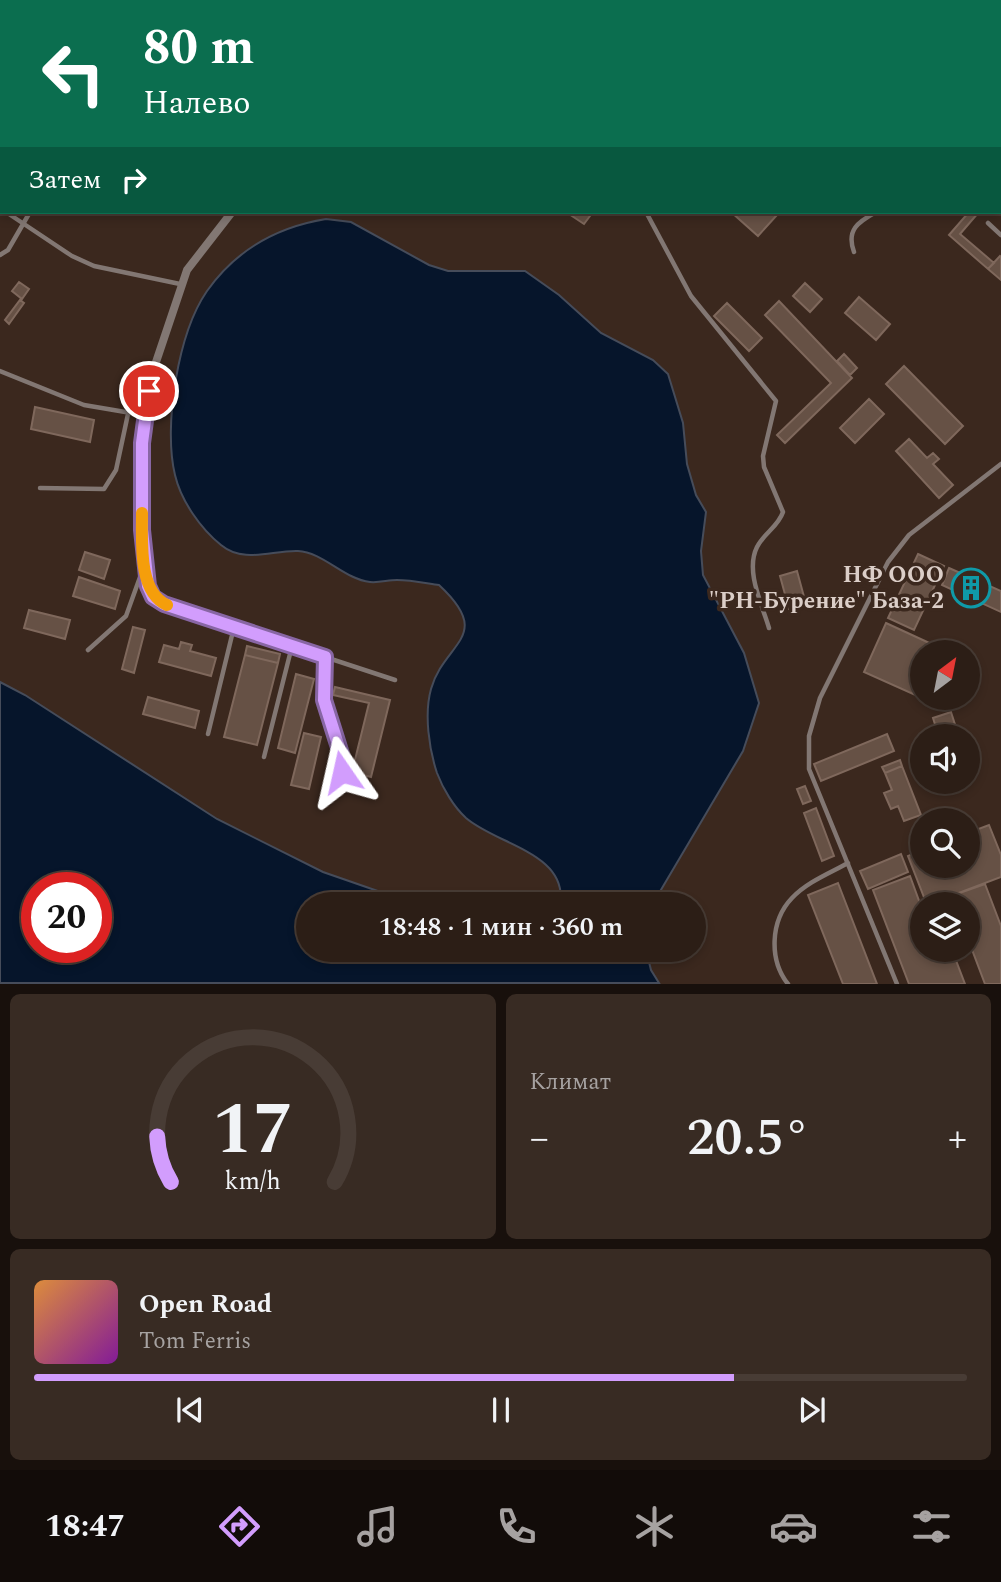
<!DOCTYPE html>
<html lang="ru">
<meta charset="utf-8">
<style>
body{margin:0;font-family:Spectral,serif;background:#382b23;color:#f1f3f6;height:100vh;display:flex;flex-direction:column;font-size:26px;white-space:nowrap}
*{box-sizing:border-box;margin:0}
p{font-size:23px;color:#a6a2a1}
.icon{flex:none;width:38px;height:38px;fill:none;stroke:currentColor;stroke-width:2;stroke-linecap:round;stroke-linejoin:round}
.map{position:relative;height:984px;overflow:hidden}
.side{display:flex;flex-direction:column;gap:10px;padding:10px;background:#18100c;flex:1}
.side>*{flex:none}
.top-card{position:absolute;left:0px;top:0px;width:1001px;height:214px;box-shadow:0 4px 10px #0003,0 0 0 2px #483c35;background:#0b6e4f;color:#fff;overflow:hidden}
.needle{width:46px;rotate:32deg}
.fabs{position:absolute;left:910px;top:640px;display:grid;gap:14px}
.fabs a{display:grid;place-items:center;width:70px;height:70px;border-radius:50%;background:#2c1e16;box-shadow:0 4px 10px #0003,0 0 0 2px #483c35;font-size:35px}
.speed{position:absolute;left:21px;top:872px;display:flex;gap:14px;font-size:35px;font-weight:700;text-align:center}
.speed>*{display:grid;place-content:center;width:91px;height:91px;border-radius:50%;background:#2c1e16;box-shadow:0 4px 10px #0003,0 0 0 2px #483c35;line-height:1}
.speed .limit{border:10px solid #d22;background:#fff;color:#111}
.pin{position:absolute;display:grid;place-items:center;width:60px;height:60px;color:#fff;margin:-30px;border:4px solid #fff;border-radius:50%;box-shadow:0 2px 7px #0007}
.me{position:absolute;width:77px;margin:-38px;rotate:349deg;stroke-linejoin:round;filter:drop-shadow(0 0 5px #0008)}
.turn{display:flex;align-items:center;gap:24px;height:147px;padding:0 28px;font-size:32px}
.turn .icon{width:91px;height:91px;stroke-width:2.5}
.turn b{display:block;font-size:49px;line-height:60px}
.then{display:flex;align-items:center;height:66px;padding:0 28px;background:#0003;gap:14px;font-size:26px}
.big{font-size:52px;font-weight:600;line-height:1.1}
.side .tile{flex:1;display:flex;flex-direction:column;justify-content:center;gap:10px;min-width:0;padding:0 24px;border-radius:10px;background:#382b23}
.side .dial{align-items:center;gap:0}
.dial svg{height:182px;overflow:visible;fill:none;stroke:#483c35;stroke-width:7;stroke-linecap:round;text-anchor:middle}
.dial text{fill:#f1f3f6;stroke:none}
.song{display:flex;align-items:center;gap:21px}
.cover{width:84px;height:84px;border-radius:10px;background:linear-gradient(135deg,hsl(30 70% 55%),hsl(290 70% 35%))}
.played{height:7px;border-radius:4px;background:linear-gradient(90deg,#d29dfd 75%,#483c35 75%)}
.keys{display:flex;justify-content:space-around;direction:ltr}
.heat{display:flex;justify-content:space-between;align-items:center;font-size:38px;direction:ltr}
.side .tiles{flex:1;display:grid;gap:10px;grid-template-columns:1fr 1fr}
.tile:last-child{grid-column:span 2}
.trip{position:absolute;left:296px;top:892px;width:410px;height:70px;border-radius:35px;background:#2c1e16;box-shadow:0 4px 10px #0003,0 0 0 2px #483c35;font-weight:600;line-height:70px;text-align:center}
.tab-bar{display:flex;height:112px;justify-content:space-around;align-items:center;background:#120c09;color:#a6a2a1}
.tab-bar .icon{width:49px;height:49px}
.tab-bar .current{color:#d29dfd}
.tab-bar b{font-size:32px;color:#f1f3f6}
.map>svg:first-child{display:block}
.water{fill:#06152b;stroke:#464c5a;stroke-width:2;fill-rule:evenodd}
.building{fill:#665145;stroke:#7f685c;stroke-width:2}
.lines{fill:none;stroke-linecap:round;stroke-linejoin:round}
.service{stroke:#827773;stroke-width:4.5}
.minor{stroke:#827773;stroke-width:8}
.route-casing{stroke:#8866a4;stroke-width:18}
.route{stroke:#d29dfd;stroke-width:12}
.slow{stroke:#f59e0b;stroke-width:12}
.labels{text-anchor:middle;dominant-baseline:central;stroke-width:7;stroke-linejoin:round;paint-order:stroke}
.poi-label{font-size:23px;font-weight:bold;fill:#dbcec8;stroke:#3b281e;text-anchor:end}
</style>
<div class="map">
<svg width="1001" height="984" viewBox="0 0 1001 984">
<rect width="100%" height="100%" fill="#3b281e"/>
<path class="water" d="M326 219 351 222 429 265 448 271H525L559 295 601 333 653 360 668 374 683 423 687 464 696 495 706 512 701 551 703 575 744 653 759 703 743 751 652 905H560C569 853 497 845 466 818 454 807 443 789 437 773 429 749 424 714 431 689 444 642 495 637 439 585 425 583 410 580 397 580 388 580 379 583 370 582 344 579 323 552 298 551 272 550 244 564 221 545 201 529 181 501 175 475 163 426 178 333 207 291 236 250 277 227 326 219Z
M0 682 25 695 217 819 323 872 418 905H308V950H646L651 970 659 983H0ZM37 887H96V947H37Z"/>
<path class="building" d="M566 212H593L584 224Z
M731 212H774L777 215 758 236Z
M969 212H979L960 234 994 263 988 269 949 235Z
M1000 256 1001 257V280L988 269Z
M19 282 29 289 22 299 12 291Z
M805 283 822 299 810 312 793 296Z
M859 297 890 324 876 340 845 313Z
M20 300 24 303 9 324 5 320Z
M779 301 852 378 785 443 777 435 831 383 765 315Z
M727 303 762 338 749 351 714 316Z
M844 354 857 368 850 375 837 361Z
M904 366 963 426 945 444 886 384Z
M869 399 884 414 855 443 840 428Z
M35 407 94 420 90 442 31 429Z
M909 439 927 458 933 453 939 459 933 464 953 485 939 498 896 451Z
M85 552 110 560 104 579 79 570Z
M918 554 944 566 914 630 888 618Z
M949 568 1001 591V612L942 585Z
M797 571 806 604 789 609 780 576Z
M79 577 120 591 115 609 73 596Z
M29 610 70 620 65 639 24 628Z
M886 623 951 653H922V698L864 672Z
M133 627 145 630 134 673 122 669Z
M181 642 192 645 190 651 216 658 211 676 159 662 164 645 179 649Z
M247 646 280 654 278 663 245 655Z
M245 655 278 663 257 745 224 737Z
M296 674 314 679 295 753 278 748Z
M335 687 390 700 371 777 352 772 369 703 333 695Z
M148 697 199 711 195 728 143 714Z
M923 698H950L945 708Z
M951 712 959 737H939L933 718Z
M304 733 321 737 309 789 291 785Z
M887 734 894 751 821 781 814 764Z
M900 760 902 766 885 773 882 767Z
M902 766 921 815 904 821 898 806 891 809 884 793 892 790 885 773Z
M805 786 811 801 803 804 797 789Z
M816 808 834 856 822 861 804 813Z
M989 825 1001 855V877L927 905 908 856 922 850V866H968V833Z
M901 854 908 872 868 889 860 871Z
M910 876 922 909V950H952L965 984H909L873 890Z
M838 883 877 984H843L808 895Z
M985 884 1001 926V984H985L968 939V905H954L951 896Z"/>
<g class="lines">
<path class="service" d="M242 0 245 2
M521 0 523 2
M830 0 832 2
M81 2 82 0
M401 2 405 0
M984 2V0
M0 34 2 35
M999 52 1001 54
M999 100 1001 96
M0 148 2 144
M999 177 1001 179
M0 208 2 209
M6 212 72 256 94 266 180 284
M646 212 691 296 776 401 763 456 764 467 783 512C778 527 764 533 757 547 745 571 762 604 769 628
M988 223 1001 235
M854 252C846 230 858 222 876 212
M0 255 8 250 30 212
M0 371 84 405 143 415
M40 488 104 489 116 470 128 414
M142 530C145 555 140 589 164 604L395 680
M88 650 126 616 144 566
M325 657 324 700 341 755 338 794
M208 734 234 627
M264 757 292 646
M788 984C769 960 770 921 792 898 807 882 830 873 848 863
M897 984 809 769V736L820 698 888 562 909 535 1001 464"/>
<path class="minor" d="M411 2 413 0
M142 530 144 415 154 368 187 270 232 212"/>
</g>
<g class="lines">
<defs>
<path id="route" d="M149 391 142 443V530L148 586 153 597 164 604 325 657 324 700 341 754 342 772"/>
</defs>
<use href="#route" class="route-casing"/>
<use href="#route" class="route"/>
<path class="slow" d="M142 513C142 542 138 592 167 605"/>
</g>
<defs>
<symbol id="building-ring" viewBox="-11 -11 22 22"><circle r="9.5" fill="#3b281e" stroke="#0f9aa8" stroke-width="1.5"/><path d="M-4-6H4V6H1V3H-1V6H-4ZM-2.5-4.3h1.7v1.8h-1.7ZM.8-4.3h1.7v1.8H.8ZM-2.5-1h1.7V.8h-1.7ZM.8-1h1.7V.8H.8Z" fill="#0f9aa8"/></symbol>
</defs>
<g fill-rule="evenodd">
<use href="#building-ring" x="949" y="566" width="44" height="44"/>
</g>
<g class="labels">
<g class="poi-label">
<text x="944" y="575">НФ ООО<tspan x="944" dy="26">"РН-Бурение" База-2</tspan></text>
</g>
</g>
</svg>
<div class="fabs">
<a><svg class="needle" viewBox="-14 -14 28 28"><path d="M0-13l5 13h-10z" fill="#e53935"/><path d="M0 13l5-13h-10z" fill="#a6a2a1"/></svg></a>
<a><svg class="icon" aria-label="sound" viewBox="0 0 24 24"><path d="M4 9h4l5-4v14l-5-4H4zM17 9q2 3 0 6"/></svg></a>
<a><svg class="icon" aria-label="search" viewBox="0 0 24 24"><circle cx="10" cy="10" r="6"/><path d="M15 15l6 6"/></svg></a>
<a><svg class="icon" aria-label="layers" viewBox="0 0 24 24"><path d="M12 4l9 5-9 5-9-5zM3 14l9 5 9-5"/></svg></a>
</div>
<div class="speed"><div class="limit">20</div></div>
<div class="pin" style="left:149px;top:391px;background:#d93025"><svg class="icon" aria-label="arrive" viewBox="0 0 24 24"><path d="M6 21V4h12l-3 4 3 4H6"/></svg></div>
<svg class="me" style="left:342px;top:772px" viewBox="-20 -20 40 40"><path d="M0-17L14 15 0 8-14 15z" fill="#d29dfd" stroke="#fff" stroke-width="4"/></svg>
<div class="trip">18:48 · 1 мин · 360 m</div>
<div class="top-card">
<div class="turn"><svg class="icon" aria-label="left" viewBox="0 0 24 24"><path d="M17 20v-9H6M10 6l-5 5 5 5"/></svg><div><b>80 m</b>Налево</div></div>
<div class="then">Затем<svg class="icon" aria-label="right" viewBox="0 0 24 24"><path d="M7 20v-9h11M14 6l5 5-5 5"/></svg></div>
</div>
</div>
<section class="side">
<div class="tiles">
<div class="tile dial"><svg viewBox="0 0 100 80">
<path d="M14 69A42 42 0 1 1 86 69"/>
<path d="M14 69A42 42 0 0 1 8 49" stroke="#d29dfd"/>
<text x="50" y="56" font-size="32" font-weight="700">17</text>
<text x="50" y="72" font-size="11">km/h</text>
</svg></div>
<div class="tile"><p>Климат</p>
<div class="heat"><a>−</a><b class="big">20.5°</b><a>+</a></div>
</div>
<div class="tile">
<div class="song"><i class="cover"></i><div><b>Open Road</b><p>Tom Ferris</p></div></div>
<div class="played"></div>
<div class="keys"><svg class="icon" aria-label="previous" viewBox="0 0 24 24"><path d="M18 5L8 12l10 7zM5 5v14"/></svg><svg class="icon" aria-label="pause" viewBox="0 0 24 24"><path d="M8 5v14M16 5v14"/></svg><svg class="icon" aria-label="next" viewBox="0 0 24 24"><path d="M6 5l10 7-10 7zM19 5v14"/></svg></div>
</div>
</div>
</section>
<nav class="tab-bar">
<b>18:47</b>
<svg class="icon current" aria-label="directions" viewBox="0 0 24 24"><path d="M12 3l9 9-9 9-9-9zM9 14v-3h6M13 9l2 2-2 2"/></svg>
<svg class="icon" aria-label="music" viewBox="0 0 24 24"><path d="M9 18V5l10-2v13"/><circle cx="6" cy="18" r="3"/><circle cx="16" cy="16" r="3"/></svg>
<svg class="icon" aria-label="phone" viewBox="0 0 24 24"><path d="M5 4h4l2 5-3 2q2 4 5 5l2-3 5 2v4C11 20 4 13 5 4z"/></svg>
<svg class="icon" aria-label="climate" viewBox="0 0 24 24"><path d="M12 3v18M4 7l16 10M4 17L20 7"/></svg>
<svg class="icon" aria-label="car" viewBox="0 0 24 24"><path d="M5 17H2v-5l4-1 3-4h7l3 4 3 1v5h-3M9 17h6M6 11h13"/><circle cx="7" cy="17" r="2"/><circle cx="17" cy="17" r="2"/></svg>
<svg class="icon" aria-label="filters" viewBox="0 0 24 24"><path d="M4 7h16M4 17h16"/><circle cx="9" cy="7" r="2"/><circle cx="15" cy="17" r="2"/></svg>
</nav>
